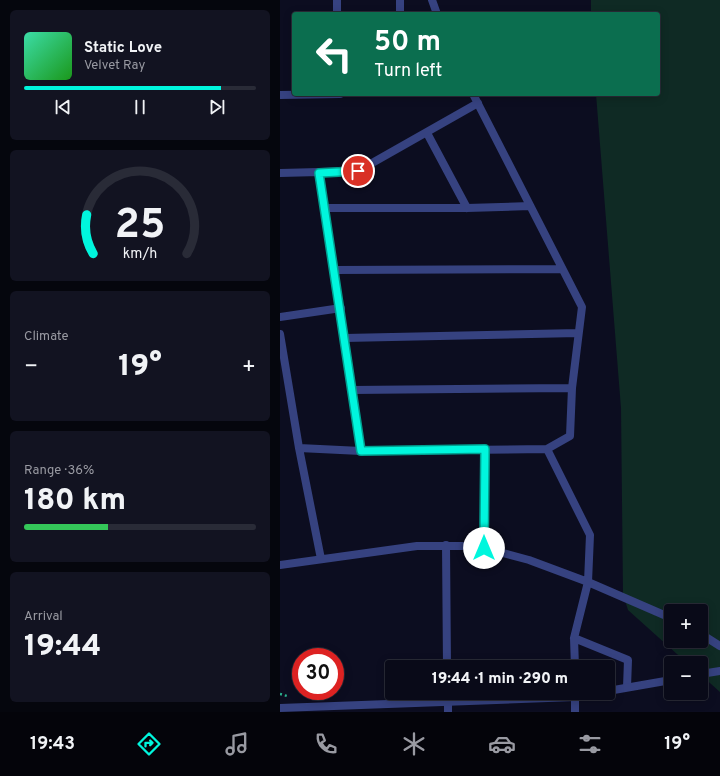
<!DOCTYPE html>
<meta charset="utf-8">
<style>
body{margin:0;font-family:Overpass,sans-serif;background:#121321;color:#f1f3f6;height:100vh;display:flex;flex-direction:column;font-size:15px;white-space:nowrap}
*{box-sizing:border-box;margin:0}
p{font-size:13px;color:#999aa2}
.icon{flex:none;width:22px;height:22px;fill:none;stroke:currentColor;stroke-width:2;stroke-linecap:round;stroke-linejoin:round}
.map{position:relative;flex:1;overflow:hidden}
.panel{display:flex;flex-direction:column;gap:10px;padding:10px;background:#05060d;width:280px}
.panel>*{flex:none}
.guide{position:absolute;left:12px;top:12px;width:368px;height:84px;border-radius:4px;box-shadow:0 2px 10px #0003,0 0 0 1px #292b37;background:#0b6e4f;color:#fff;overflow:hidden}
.buttons{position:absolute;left:384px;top:604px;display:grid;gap:8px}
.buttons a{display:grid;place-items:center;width:44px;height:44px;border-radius:4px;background:#090a18;box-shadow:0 2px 10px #0003,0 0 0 1px #292b37;font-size:20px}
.speed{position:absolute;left:12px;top:648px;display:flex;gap:8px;font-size:20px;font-weight:700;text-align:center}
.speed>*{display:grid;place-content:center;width:52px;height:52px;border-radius:50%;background:#090a18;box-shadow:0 2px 10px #0003,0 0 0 1px #292b37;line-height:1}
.speed .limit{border:6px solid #d22;background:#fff;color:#111}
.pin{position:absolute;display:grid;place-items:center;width:34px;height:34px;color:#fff;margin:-17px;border:2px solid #fff;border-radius:50%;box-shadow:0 1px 4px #0007}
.me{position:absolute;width:44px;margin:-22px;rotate:0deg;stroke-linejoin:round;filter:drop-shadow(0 0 3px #0008)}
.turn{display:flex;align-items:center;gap:14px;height:84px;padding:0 16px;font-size:18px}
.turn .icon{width:52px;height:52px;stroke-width:2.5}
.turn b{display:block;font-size:28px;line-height:34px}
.big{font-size:30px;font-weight:800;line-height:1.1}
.panel .card{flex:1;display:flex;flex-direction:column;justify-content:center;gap:6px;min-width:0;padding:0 14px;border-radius:6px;background:#121321}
.panel .dial{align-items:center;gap:0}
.dial svg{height:104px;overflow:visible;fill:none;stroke:#292b37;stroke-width:7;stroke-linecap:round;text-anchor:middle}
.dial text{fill:#f1f3f6;stroke:none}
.song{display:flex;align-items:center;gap:12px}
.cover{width:48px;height:48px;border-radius:6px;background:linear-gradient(135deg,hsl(160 70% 55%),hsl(120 70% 35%))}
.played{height:4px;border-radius:2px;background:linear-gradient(90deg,#00f6dd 85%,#292b37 85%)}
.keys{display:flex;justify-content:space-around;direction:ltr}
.heat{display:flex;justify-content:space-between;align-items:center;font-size:22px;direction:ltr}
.charge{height:6px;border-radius:3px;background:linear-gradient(90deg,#34c759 36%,#292b37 0)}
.trip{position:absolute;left:105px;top:660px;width:230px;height:40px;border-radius:4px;background:#090a18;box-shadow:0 2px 10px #0003,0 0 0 1px #292b37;font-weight:800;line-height:40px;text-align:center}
.menu{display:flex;height:64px;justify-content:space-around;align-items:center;background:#04040a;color:#999aa2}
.menu .icon{width:28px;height:28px}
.menu .selected{color:#00f6dd}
.menu b{font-size:18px;color:#f1f3f6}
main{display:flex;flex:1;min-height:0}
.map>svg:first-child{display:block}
.green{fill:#0f2a24;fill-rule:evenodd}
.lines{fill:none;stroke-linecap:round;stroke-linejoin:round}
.path{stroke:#2bb38f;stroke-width:2.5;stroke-dasharray:2 3;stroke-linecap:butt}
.minor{stroke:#364280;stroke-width:8}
.tertiary{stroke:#364280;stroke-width:8}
.route-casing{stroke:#00a090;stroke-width:10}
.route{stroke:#00f6dd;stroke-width:7}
</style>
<main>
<section class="panel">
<div class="card">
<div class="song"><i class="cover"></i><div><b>Static Love</b><p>Velvet Ray</p></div></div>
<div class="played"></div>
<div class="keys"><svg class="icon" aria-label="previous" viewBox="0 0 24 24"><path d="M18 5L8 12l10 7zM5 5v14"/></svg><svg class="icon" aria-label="pause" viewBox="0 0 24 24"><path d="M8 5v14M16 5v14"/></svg><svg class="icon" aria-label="next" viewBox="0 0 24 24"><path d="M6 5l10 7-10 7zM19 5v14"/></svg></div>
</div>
<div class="card dial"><svg viewBox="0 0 100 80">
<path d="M14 69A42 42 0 1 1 86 69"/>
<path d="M14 69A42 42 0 0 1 9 39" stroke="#00f6dd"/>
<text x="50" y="56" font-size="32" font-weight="700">25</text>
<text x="50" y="72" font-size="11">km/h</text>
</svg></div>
<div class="card"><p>Climate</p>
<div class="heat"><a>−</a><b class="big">19°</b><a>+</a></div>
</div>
<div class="card"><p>Range · 36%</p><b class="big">180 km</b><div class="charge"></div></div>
<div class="card"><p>Arrival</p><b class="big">19:44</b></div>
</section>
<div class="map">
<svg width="440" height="712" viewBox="0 0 440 712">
<rect width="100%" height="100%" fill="#0c0d20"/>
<path class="green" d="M311 0H440V692L421 675V663H407L348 610 343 594 341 408 316 94H378V14H311ZM391 611H421V641H391Z"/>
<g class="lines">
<path class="path" d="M0 694 7 696"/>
<path class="minor" d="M120 0V14
M152 0 157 14
M57 14V0
M0 95 60 94
M147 133 187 208
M0 173 78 171 198 103
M39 173 81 451
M45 208H187L250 206
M54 270 282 269
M0 317 61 308
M0 334 19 448 41 559
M65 338 298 333
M72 390 292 388
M19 448 81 451 267 449 290 436 292 388 302 307 193 94
M267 449 310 535 308 582 294 638 295 667
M166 545 167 667
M204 548 205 449
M0 565 137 546H196L249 560 308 582 391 618
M421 634 440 646
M294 638 348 660 347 687
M168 693V712
M295 693V712"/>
<path class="tertiary" d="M421 674 440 671
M328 691 391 680
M0 708 295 697 317 693"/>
</g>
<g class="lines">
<defs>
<path id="route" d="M78 171 39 173 81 451 205 449 204 548"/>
</defs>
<use href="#route" class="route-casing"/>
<use href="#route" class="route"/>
</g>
</svg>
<div class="buttons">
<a>+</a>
<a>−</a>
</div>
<div class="speed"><div class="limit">30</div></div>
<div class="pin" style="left:78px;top:171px;background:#d93025"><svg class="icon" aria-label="arrive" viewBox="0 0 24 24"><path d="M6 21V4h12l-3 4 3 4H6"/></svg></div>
<svg class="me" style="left:204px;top:548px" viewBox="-20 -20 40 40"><circle r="19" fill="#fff"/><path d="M0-13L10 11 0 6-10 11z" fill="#00f6dd"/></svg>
<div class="trip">19:44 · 1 min · 290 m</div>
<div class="guide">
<div class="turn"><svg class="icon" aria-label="left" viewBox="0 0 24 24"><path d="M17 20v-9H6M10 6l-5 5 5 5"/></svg><div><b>50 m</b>Turn left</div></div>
</div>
</div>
</main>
<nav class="menu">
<b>19:43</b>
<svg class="icon selected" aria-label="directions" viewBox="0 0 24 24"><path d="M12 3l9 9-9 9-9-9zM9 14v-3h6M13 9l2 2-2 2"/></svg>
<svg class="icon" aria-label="music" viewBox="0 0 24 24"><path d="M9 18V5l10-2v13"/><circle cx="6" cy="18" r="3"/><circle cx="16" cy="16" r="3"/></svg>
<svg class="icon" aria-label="phone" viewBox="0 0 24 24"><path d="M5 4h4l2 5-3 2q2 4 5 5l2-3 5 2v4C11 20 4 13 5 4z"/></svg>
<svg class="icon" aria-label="climate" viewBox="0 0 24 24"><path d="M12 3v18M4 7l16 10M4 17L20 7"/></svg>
<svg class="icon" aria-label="car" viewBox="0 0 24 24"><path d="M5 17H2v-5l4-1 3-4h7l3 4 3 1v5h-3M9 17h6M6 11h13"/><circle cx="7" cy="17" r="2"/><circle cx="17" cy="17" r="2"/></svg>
<svg class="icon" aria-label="filters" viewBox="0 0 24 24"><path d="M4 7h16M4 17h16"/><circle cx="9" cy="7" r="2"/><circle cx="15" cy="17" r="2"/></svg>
<b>19°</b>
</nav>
